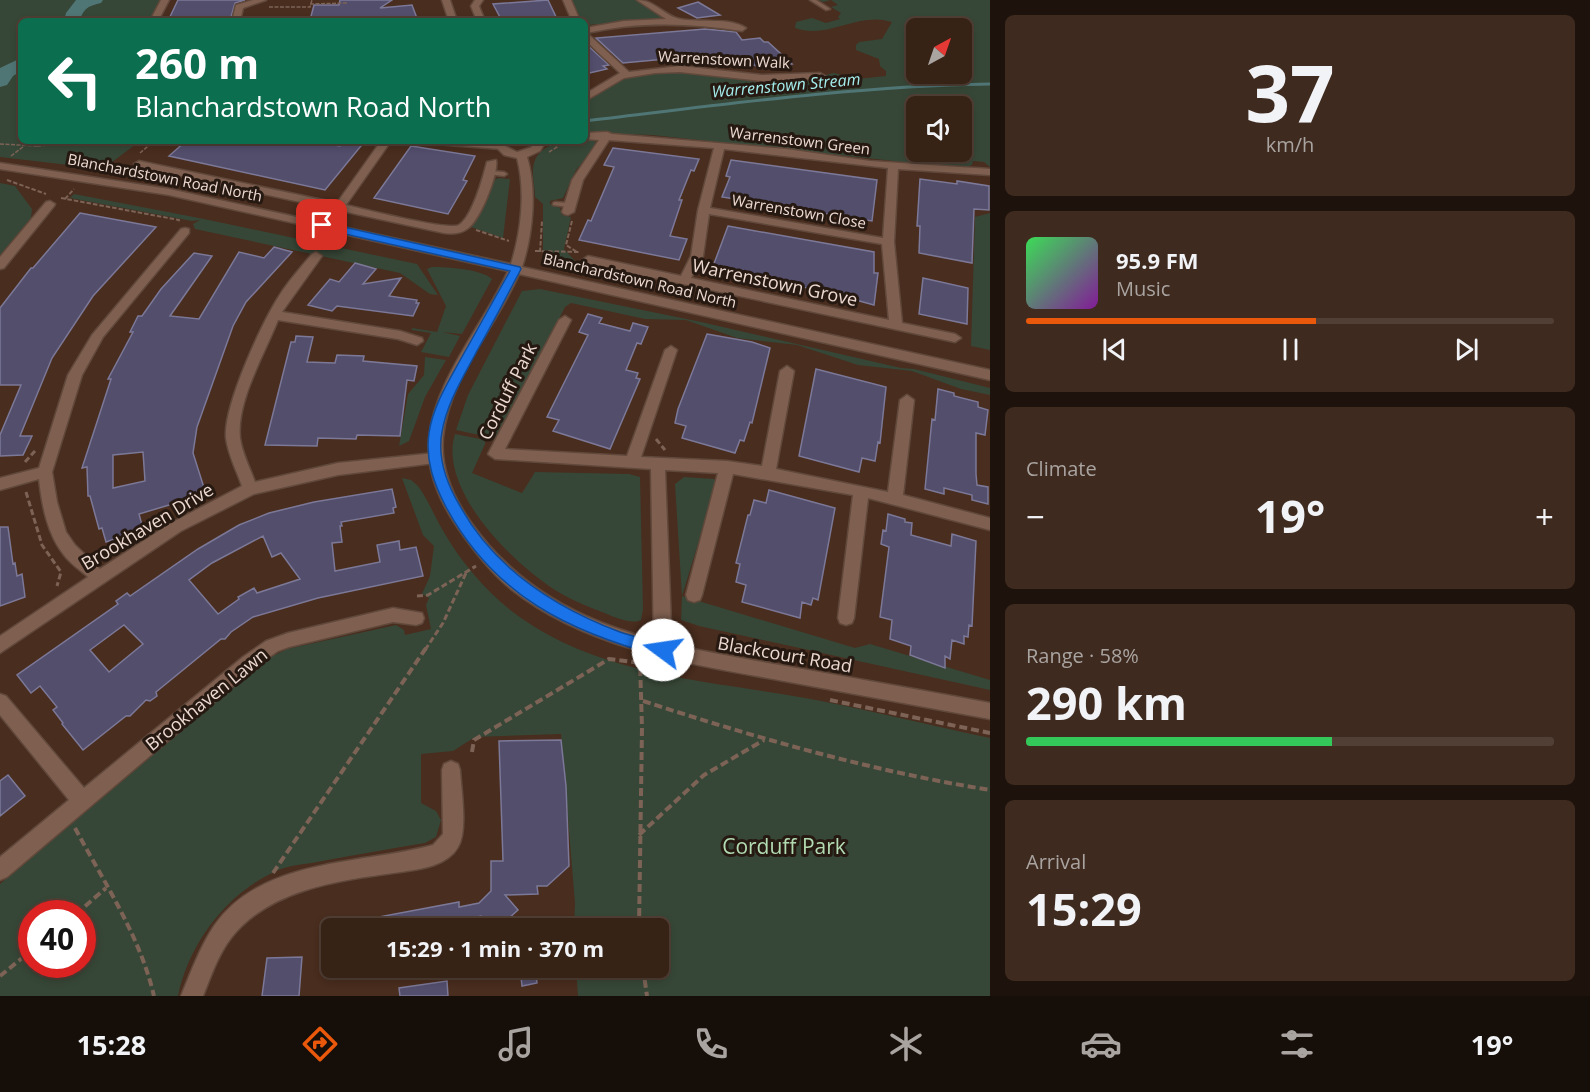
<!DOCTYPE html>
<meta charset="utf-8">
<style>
body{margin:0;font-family:"Open Sans",sans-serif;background:#3e2a1f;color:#f1f3f6;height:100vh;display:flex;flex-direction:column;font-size:22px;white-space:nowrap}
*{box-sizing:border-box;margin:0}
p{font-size:20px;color:#aaa4a1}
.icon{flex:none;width:33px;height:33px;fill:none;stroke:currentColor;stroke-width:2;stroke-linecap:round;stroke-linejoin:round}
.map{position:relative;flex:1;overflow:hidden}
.details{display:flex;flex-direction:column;gap:15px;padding:15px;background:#1e130c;width:600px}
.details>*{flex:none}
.banner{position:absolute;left:18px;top:18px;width:570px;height:126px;border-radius:9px;box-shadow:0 3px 9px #0003,0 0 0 2px #513f35;background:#0b6e4f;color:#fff;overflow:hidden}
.needle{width:39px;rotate:40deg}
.fabs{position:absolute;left:906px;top:18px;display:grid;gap:12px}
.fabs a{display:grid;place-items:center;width:66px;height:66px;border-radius:9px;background:#372216;box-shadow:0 3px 9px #0003,0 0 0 2px #513f35;font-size:30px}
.speed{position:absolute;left:18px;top:900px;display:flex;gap:12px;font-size:30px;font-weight:700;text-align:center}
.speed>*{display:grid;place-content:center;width:78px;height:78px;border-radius:50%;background:#372216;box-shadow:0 3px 9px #0003,0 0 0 2px #513f35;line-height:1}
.speed .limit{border:9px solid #d22;background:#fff;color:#111}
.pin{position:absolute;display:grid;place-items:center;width:51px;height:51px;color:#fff;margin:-26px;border-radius:12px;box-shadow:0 3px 9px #0006}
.me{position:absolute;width:66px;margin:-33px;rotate:284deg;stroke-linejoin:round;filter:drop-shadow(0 0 4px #0008)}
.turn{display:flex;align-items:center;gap:21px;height:126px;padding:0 18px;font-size:27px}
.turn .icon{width:78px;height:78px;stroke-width:2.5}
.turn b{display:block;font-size:42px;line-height:51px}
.big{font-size:45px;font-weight:700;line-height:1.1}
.details .tile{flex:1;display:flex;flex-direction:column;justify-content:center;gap:9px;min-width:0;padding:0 21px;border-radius:9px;background:#3e2a1f}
.details .dial{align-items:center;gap:0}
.dial b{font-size:78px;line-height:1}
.song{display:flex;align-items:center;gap:18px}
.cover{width:72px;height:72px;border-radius:9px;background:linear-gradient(135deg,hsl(130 70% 55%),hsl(290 70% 35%))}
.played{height:6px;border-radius:3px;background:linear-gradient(90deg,#ea580c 55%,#513f35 55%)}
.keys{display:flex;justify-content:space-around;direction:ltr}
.heat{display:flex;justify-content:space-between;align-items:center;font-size:33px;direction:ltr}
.charge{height:9px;border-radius:4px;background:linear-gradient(90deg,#34c759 58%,#513f35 0)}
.trip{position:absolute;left:321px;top:918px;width:348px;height:60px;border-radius:9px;background:#372216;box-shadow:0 3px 9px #0003,0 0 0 2px #513f35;font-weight:700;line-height:60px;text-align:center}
.menu{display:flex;height:96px;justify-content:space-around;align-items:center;background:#160e09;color:#aaa4a1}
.menu .icon{width:42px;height:42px}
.menu .current{color:#ea580c}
.menu b{font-size:27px;color:#f1f3f6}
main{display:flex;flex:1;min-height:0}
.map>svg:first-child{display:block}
.green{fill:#374737;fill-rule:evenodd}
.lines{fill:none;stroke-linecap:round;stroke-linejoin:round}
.stream{stroke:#507575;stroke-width:3}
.river{fill:#507575;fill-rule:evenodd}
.building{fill:#524e6c;stroke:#7c7897;stroke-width:1.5;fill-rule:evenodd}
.lane-casing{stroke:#60483b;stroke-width:3}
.street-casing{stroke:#60483b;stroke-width:3}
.secondary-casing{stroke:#60483b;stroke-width:3}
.path-far3{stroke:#7c6356;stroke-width:1.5;stroke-dasharray:4 1.5;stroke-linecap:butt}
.path-far2{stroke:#7c6356;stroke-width:2;stroke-dasharray:4.5 2;stroke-linecap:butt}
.path-far1{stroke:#7c6356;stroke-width:3;stroke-dasharray:6 3;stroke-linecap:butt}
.path{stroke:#7c6356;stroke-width:4;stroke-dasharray:8 4;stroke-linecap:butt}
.lane{fill:#7f6050;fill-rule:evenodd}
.street{fill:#7f6050;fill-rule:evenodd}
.secondary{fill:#7f6050;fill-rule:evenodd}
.route{fill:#1a73e8;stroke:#114b97;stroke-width:1.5}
.labels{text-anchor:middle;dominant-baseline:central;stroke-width:6;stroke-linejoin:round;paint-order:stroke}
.far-street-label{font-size:15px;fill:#eddad1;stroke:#261912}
.far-water-label{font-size:16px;font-style:italic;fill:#a4edec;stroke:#261912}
.street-label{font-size:18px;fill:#eddad1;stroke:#261912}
.near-park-label{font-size:21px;fill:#b2dbb2;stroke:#261912}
</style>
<main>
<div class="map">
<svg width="990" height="996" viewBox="0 0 990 996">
<rect width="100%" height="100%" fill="#492d1e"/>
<path class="green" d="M0 0H161L150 21H21V141H140L103 169 0 157Z
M571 0H637L663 18 588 25H585V21H582Z
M819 0H990V167L984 162 973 161 972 165 966 167 931 165 652 135 585 133V100L620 79 640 73 680 71 774 82 809 79 834 73 857 79 886 76V71L880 66 879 59 856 50V45L859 42 882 39 892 22C857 11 829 40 795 28L796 22 812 18 826 23 840 19 838 17 841 13 831 7 838 5 831 0 823 2ZM916 28H962V74H916ZM916 106H962V152H916Z
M585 138 595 140 596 147 576 170 563 198 550 201V204L560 208 562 215 571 217 564 249 580 266 554 260 543 251V204L535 197C535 187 531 173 534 163 540 142 568 141 585 141Z
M498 178 510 179 503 238 471 227 493 181Z
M0 183 15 186 32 209 31 218 0 255Z
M74 194 204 219 417 264 438 295 430 294 400 273 195 229 193 224 200 220 192 221 70 198Z
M990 213V350L971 346 975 217Z
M432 267C448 267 481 269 492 279L462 334 442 332 460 336 449 357 421 352 431 333 412 330V328L437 332 446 306 427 269Z
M540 289 701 322 901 368 914 369 990 388V395L961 389 912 371 858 365 797 345 737 338 686 320 645 319 571 303 565 307 498 439 456 430 468 395 522 291Z
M425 357 446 360 425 397 409 441 399 446 408 394 424 375Z
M455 434 485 440V444L472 473 522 493 535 472 629 474 640 477 643 609 641 620C631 625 612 616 602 612 583 605 565 597 549 586 509 559 438 488 455 434Z
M684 477 714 479 717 481 682 596 855 648 870 644 990 680V690L699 626 681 620 682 596 675 484Z
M402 478 411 480 418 486C429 501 435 518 445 534 463 565 491 597 521 618 607 679 721 681 821 701 877 712 934 726 990 738V996H578L576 968H658V928H574L575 903 561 734 475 737 453 751 421 754V803L436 811 441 820 436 837 425 843C389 849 353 855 317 862 306 864 292 865 281 869 229 890 189 942 178 996H0V884L267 659 287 649 396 625 404 630 405 635 431 629 426 605 429 598 422 594 430 576 434 546 423 535ZM32 914H82V964H32Z"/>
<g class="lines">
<path class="stream" d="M585 121C720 105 854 86 990 84"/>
<path class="river" d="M76 0H103L101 3C89 6 83 8 80 21H64L66 13Z
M21 58V71L13 76 7 85 0 87V68Z"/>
</g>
<path class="building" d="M178 0H245L235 3 231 17 226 18 225 21H168Z
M340 0H392L380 8 412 5 418 21 310 20 314 5H339Z
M548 0 558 21H502L493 4Z
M698 2 720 15 697 18 678 8Z
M705 29 736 32 742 40 760 38 764 42H768L792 64 758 68 755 65 736 67 731 61 711 63 708 58 690 60 688 57 623 63 596 38Z
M585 43 609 65 603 66 607 69 585 74Z
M186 141H311L340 146 344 141H365L325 190 169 156Z
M411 146 475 156 463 180 467 181 448 214 374 198Z
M613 148 699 159 694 171 691 170 679 200H682L670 236 687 239 679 260 579 240 588 220 591 221 614 167 604 165Z
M731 160 877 180 872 221 722 197 730 177 726 176Z
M920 179 957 184V181L989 186V210L974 209 972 263 919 253 920 226H917Z
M80 213 156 227 93 296 52 358 20 436H32L23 455 0 456V435L21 385H0V308L31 268H33Z
M728 226 874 252V273H878L874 305 823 291 712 269Z
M274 247 292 252 246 302 233 326 197 427 193 453 206 494 139 514 143 529 106 542 102 528 99 529 90 496H88L87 467 82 468 111 379H108L133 332H130L138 316H142L161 289 194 253 212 256 170 316 199 319 239 252 264 258ZM143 452 145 481 113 488V455Z
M355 263 376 269 363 284 401 278 389 296 417 300 416 303H419L413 316 337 306 332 311 308 305 330 279 339 282Z
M923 278 968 288 967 324 919 314Z
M588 314 602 318 599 323 630 331 633 323 648 327 641 344 637 343 626 370 638 373 636 378 640 379 610 449 553 431 559 420 547 417 588 335 579 332Z
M707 334 752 342 770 348 752 423 750 422 744 441 740 440 735 453 682 438 686 426 675 423 678 409Z
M296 336 313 337 307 362 335 363 337 355 364 356 363 361 417 366 414 381 407 380 400 436 357 435 356 439 318 438 317 446 265 445 291 342H295Z
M816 369 886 387 880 443 878 442 875 461 862 458 859 472 799 456Z
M938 389 954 393V396L978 402V407L988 410 985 435 976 433V474L977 485 988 487V504L972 500V495L944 488V494L925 489 932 419 935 420Z
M392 489 396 507 393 508 394 513 341 522 342 526H340L342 542 332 543 335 571 380 562 377 545 399 541 400 550 416 547 423 576 318 598 253 617 231 632 225 639H221L156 692 157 696 150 701 146 700 130 716H126L83 750 62 724 63 723 53 710 57 707 40 686 31 693 17 675 118 604 116 601 127 593 130 596 198 549 239 525 269 513 314 502ZM263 536 272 557 281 553 300 579 257 593 254 588 238 597 239 599 218 614 189 580 212 563ZM124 625 143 644 109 672 90 650Z
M769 490 835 508 818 600 813 598 811 605 802 602 800 618 742 602 746 585 736 582 740 564 736 563 748 515H750L754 500 766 503Z
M888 514 905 519V522L912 523 911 535 951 546 952 534 976 541 972 626 969 625 968 637 964 636V644L952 640 950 659 945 656V668L910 655 911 646 890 639 892 620 880 617 889 547 881 544 883 530 886 531Z
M0 527H8L13 564 15 563 17 576 22 574 25 597 0 606Z
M561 740 566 786 569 866 547 886H537L538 894 505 895 518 910 498 928H491L481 916 461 921 462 928H353L352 922 459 902V907L479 903 491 891V861H503L499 741Z
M8 775 25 796 0 816V781Z
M302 957 299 996H262L267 958Z
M520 968H535L537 983 522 986Z
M447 981 448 996H400L399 988Z"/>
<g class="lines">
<defs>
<path id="lane" d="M810 0H816L830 9 826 10Z
M490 171 504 172 507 174 504 176 488 174 487 173Z
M555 202 568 203 571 205 568 207 553 205V203Z"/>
<path id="street" d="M161 0H169L158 21H150Z
M253 0H266L243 8 240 21H232L236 5Z
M475 0H483L479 6 485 21H477L471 6Z
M563 0H571L580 21H572Z
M637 0C655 0 664 16 680 19 700 23 729 17 746 28L742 31C690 23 639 21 587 33L629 72 680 66 762 75 820 73 825 76 820 79 762 81 680 72 655 73 624 78 585 101V94L620 73 585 40V28L624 21 666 19Z
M607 132 612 134 786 149 870 161 990 169V175L898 169 894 242 902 323 955 334 961 338 955 342 584 263 582 260 588 256 681 276 691 256 698 210 714 148 609 140 583 180 574 212 568 215 564 214 562 212 572 180 599 140 585 139V133ZM724 149 888 168 883 238 710 208ZM709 214 882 244 889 320 691 278 703 256Z
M381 141H391L346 205C363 209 449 231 459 225 473 216 483 177 487 162L496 160C499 173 480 221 467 229 460 234 452 234 444 233L139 167 134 164 139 161 337 203Z
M432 141C449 141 492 137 505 146L500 149 437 144Z
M50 201 55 204 54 206 4 268 0 269V257L46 202Z
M185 228 189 229V233L103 337 82 375 52 472 57 502 66 532 75 545 100 569 171 523 242 486C237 472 228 454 226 438 223 406 264 317 283 290 292 277 302 266 312 254L316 252 322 256 282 312 400 331 422 338 423 341 417 345 398 339 278 320C265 353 236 402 240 438 242 453 250 468 255 482L338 463 435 453 442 458 435 463 338 475 254 494 181 531 0 653V636L88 577C80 570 70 563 64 555 47 534 42 505 39 479L0 490V478L39 468 68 375 92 335 181 229Z
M565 316 571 320 505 449 627 456 665 350 671 346 677 350 641 457 727 461 762 466 780 371 787 366 794 371 776 469 888 492 900 400 907 395 914 400 903 495 990 518V530L868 498 854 618 852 623 846 625 840 623 838 618 853 495 733 474 702 595 700 600 694 602 688 600 686 595 718 473 665 470 672 650 669 655 663 658 657 655 654 650 651 469 495 459 488 454 559 320Z
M393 608 422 613 424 618 422 623 416 625 393 622 289 647 278 651 255 667 7 877 0 880V857L69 800 0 715V694L6 696 84 788 243 657 266 641 288 633Z
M451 761 458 764 460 770C461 789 468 831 458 847 447 866 421 869 401 872 342 880 270 888 231 938 218 955 211 976 203 996H181C191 972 200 947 214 926 262 857 361 865 433 845L443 834 442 770 444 764Z"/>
<path id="secondary" d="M442 0H450L457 21H449Z
M497 141H507L505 146 517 152 532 147 531 141H541L543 146 540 151 527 157C537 190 533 234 522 267L990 370V380L519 274C496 327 449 377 443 437 440 468 453 497 470 521 546 630 664 644 785 666 853 678 922 690 990 703V719C921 706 853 694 784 681 692 664 588 650 511 589 490 572 473 550 458 528 440 502 426 471 429 439 434 380 484 324 508 271L169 195 0 169V163L169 189 511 264C521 232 526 191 517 158L504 155 495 146Z"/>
</defs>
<use href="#lane" class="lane-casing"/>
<use href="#street" class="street-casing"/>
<use href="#secondary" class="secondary-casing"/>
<path class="path-far3" d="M310 4 347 3
M269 7H310L312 0
M0 144 37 146 43 141
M37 146 94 141
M549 152 557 147 551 141
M140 153 154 141
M11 156 24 146"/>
<path class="path-far2" d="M7 180 46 194
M61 198 179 220 178 222
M65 199 74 189
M572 221 566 245 577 252
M476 230 509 241
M535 251 579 252
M540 252 542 221"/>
<path class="path-far1" d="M656 439 665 450
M25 462 35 451
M26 492 42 545 61 572 57 586
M417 596 428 595 476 566
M425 650 443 623 466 573"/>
<path class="path" d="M830 700 990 733
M643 701C757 738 871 771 990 790
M472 752 474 740 609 659 656 665
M75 828C104 882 140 936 154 996
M639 835 704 775 764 740
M273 873 426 648
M76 914 106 888
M639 928 642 728 640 662
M643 968 647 996
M0 976 32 950"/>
<use href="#lane" class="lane"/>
<use href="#street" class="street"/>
<use href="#secondary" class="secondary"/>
</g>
<path class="route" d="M322 222 520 267 521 269C507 296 493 323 478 349 464 376 447 402 442 432 437 458 447 484 460 506 494 568 554 607 620 632 636 638 653 639 668 645L670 650 668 655 663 657C569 632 494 596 446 507 434 484 425 460 429 433 433 405 450 379 463 355 479 327 494 299 510 271L318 228V223Z"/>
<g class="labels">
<g class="far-street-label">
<text transform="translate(724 59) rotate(3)">Warrenstown Walk</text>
<text transform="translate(800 140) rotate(7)">Warrenstown Green</text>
<text transform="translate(165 177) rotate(11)">Blanchardstown Road North</text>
<text transform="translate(799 211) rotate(10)">Warrenstown Close</text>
<text transform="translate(640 280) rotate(13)">Blanchardstown Road North</text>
</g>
<g class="far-water-label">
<text transform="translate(786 85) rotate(-5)">Warrenstown Stream</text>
</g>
<g class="street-label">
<text transform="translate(775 282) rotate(12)">Warrenstown Grove</text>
<text transform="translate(507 391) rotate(-63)">Corduff Park</text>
<text transform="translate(147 526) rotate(-31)">Brookhaven Drive</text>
<text transform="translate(785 654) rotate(10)">Blackcourt Road</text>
<text transform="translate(206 699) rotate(-39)">Brookhaven Lawn</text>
</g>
<g class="near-park-label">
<text x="784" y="846">Corduff Park</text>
</g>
</g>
</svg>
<div class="fabs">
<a><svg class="needle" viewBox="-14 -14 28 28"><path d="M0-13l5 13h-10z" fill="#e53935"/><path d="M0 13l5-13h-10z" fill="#aaa4a1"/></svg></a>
<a><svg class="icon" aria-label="sound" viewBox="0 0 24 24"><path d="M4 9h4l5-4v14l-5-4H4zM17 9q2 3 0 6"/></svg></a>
</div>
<div class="speed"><div class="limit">40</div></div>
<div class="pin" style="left:322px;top:225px;background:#d93025"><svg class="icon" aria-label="arrive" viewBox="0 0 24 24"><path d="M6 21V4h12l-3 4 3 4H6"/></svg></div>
<svg class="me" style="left:663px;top:650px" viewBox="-20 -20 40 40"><circle r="19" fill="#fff"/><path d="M0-13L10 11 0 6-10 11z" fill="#1a73e8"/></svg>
<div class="trip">15:29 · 1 min · 370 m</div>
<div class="banner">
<div class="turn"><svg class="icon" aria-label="left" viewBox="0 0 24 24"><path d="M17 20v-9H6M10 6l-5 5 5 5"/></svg><div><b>260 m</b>Blanchardstown Road North</div></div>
</div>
</div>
<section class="details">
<div class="tile dial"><b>37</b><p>km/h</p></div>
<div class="tile">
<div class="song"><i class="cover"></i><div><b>95.9 FM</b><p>Music</p></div></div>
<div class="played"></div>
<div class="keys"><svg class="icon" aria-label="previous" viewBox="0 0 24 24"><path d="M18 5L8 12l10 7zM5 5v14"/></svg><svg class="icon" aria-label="pause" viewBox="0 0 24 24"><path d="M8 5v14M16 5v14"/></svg><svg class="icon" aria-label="next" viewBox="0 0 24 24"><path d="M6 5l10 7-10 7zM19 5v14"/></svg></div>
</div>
<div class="tile"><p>Climate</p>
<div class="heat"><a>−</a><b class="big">19°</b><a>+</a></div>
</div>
<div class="tile"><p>Range · 58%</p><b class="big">290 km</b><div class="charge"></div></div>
<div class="tile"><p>Arrival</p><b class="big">15:29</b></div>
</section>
</main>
<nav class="menu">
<b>15:28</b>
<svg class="icon current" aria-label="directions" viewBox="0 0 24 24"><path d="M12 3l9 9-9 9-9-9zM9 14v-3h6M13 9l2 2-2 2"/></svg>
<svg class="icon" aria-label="music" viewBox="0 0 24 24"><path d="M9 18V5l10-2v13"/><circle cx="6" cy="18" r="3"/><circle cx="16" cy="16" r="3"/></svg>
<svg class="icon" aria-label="phone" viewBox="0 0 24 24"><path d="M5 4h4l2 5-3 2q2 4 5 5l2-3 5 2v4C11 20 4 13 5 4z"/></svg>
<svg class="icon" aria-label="climate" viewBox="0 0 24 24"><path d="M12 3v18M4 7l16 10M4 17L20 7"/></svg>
<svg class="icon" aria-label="car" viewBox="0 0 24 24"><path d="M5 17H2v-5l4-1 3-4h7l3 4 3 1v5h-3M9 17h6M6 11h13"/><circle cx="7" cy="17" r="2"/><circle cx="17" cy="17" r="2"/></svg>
<svg class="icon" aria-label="filters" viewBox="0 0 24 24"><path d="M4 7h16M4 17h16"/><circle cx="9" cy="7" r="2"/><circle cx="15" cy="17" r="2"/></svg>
<b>19°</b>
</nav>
